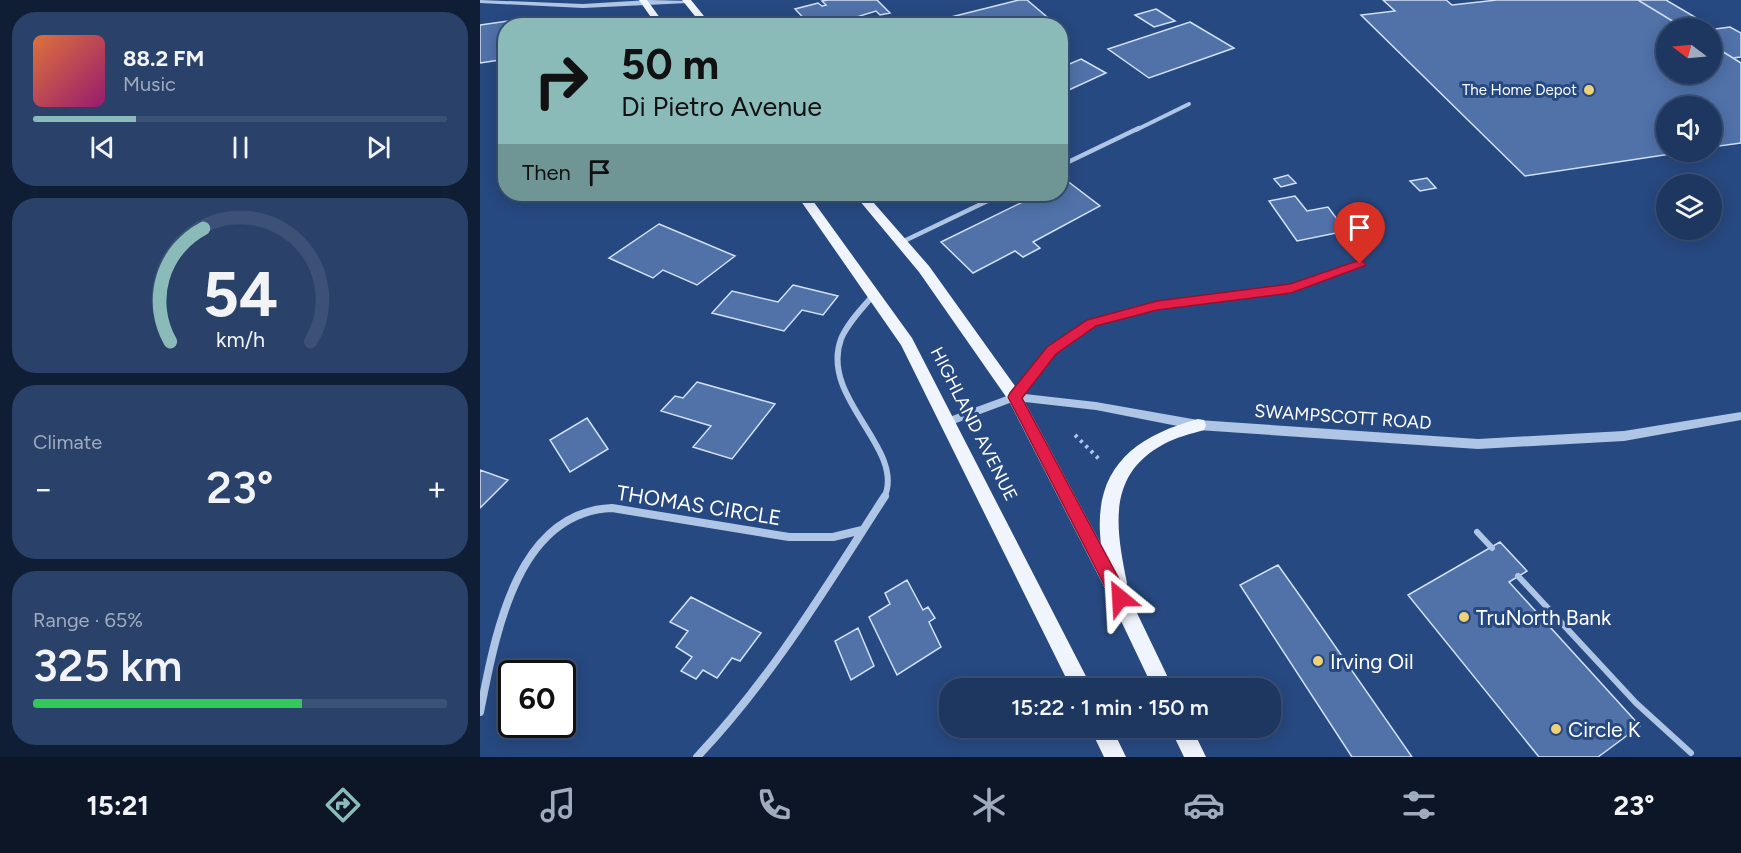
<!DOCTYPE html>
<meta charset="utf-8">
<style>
body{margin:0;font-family:Figtree,sans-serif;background:#2a426a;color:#f1f3f6;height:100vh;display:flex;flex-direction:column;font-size:22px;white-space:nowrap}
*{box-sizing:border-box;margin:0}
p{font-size:20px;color:#a0acbd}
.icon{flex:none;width:33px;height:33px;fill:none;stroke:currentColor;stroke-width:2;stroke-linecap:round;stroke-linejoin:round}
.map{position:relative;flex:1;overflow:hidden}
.panel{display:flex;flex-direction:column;gap:12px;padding:12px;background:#101e35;width:480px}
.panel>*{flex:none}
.guide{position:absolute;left:18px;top:18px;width:570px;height:183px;border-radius:24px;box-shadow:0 3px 15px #0003,0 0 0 2px #3b5176;background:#8bbbb9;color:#111;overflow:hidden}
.needle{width:39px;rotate:286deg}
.fabs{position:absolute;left:1176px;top:18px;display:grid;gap:12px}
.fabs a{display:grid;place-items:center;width:66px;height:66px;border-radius:50%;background:#1d3761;box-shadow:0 3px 15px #0003,0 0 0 2px #3b5176;font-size:30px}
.speed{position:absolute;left:18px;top:660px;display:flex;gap:12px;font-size:30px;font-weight:700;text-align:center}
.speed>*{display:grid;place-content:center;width:78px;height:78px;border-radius:50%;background:#1d3761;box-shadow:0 3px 15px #0003,0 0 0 2px #3b5176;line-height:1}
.speed .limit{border:3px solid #111;border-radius:9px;background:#fff;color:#111}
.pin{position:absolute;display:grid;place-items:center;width:51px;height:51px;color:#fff;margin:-62px -26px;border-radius:50% 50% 50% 0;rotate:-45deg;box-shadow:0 0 6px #0007}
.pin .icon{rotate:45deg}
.me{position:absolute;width:66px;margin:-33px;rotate:333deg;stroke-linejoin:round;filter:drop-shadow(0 0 4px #0008)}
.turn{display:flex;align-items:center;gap:21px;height:126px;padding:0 24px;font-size:27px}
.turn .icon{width:78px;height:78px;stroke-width:2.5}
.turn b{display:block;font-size:42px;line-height:51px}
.then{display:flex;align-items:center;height:57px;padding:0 24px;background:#0003;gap:12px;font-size:22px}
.big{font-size:45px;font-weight:600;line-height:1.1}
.panel .card{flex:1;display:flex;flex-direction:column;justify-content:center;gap:9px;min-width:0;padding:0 21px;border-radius:24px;background:#2a426a}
.panel .dial{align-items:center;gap:0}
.dial svg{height:156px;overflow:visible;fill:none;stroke:#3b5176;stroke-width:7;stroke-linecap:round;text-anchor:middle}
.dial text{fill:#f1f3f6;stroke:none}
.song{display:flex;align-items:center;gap:18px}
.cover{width:72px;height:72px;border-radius:9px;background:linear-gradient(135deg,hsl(20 70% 55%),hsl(320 70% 35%))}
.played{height:6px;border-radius:3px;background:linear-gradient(90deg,#8bbbb9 25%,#3b5176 25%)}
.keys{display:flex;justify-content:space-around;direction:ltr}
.heat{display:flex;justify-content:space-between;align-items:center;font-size:33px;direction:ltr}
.charge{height:9px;border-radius:4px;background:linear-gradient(90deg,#34c759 65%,#3b5176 0)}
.trip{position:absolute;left:459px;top:678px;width:342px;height:60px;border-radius:24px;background:#1d3761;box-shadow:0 3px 15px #0003,0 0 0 2px #3b5176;font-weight:600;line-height:60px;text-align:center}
.tab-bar{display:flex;height:96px;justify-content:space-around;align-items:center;background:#0c1627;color:#a0acbd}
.tab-bar .icon{width:42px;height:42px}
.tab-bar .selected{color:#8bbbb9}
.tab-bar b{font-size:27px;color:#f1f3f6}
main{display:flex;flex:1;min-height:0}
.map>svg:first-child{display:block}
.building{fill:#5072a9;stroke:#d2e0f5;stroke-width:1.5}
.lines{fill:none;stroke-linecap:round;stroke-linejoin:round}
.path{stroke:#afc5e6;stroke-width:4;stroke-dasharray:3 4.5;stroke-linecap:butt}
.service{stroke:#afc5e6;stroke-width:6}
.minor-far3{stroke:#afc5e6;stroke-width:4}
.minor-far2{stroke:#afc5e6;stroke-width:4.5}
.minor-far1{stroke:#afc5e6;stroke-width:6}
.minor{stroke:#afc5e6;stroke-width:8}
.tertiary{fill:#afc5e6;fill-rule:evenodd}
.primary{fill:#f0f4fd;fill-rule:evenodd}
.route{fill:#e11d48;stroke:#92132f;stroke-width:1.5}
.poi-dot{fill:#eed275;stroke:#274981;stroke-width:2}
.labels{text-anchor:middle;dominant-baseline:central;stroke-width:6;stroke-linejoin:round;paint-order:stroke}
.far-poi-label{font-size:15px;fill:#fff;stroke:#274981;text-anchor:end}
.street-label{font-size:18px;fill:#fff;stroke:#274981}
.near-street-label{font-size:21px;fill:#fff;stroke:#274981}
.near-poi-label{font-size:21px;fill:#fff;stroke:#274981;text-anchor:start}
</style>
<main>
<section class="panel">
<div class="card">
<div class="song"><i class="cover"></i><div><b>88.2 FM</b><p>Music</p></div></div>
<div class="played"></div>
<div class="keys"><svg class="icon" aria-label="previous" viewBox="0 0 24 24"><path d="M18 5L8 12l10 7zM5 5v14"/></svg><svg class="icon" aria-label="pause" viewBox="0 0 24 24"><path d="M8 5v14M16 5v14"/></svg><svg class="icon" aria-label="next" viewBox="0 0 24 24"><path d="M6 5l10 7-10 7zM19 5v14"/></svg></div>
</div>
<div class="card dial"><svg viewBox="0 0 100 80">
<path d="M14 69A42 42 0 1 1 86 69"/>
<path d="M14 69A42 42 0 0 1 31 11" stroke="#8bbbb9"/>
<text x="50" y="56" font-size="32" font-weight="700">54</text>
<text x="50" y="72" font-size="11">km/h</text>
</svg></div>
<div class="card"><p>Climate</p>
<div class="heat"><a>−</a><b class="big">23°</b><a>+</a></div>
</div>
<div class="card"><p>Range · 65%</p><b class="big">325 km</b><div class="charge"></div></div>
</section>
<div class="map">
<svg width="1261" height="757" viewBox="0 0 1261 757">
<rect width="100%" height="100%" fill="#274981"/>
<path class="building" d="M348 0H397L410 13 400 15 396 11 347 26H331L315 9 338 3 342 6 346 5 342 1Z
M539 0H547L567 17 535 26H435Z
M903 0H966L972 5 1017 0H1158L1204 28H1186V74H1232V45L1261 63V143L1232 147V106H1186V152H1204L1045 176 881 15 915 11Z
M1158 0H1186L1235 29 1250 27 1261 33V57L1253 58 1232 45V28H1204Z
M676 9 695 21 674 27 655 15Z
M49 18 46 26H26V59L0 63V25Z
M710 22 754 48 669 78 628 49Z
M601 59 626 73 580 94V68Z
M808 175 816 183 801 187 794 179Z
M947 178 956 188 940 191 930 181Z
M586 180 620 206 553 242 560 248 543 257 535 251 493 273 461 242 559 194H580V183Z
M815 196 827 211 848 207 866 231 817 241 789 201Z
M179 224 255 256 217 285 183 270 173 278 129 258Z
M313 285 358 296 343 315 322 310 304 331 232 313 252 291 298 302Z
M217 382 295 404 252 459 213 447 231 426 181 411 195 396 203 398Z
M107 418 128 449 90 472 70 440Z
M0 470 28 480 0 508Z
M1020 542 1047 571 1029 582 1160 726 1118 757H1059L928 595Z
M798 565 825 603 932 757H872L760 585Z
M427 580 443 610 448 607 455 618 449 622 461 647 417 675 389 617 410 604 405 593Z
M211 597 281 633 260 661 252 658 237 678 223 670 216 679 201 671 212 657 196 647 208 631 190 622Z
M378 628 394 666 371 680 355 641Z"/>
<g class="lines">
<path class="path" d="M595 435 619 459"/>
<path class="service" d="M997 532 1012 548
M1038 576 1156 703 1211 753"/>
<path class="minor-far3" d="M656 130 709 104"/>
<path class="minor-far2" d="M580 166 659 128
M422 242 522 194
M783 292 811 289 880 264"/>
<path class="minor-far1" d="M394 294C383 308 368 322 361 339 339 399 427 449 404 498
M535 397C546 382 558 362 572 350 628 300 724 299 796 291"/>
<path class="minor" d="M0 712C15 638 35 512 132 508L309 537H353L382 530
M217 757C292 678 346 587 405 496"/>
<path class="tertiary" d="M0 0 103 4 169 0 211 1 208 3 103 8 0 3Z
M535 393 616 402 718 420 998 439 1144 431 1261 412V420L1144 441 998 449 718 430 616 410 535 401 468 426 464 425 462 422 464 419Z"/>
<path class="primary" d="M159 0H167L186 26H177Z
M202 0H211L232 26H223Z
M316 194H328L432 338 612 688H591L421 345Z
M374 194H386L449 266 540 393 621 544C612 470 652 437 718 419L724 420 726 425 724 430C710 434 697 437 684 444 626 475 636 528 647 583L645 588 693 688H673L633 604 529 401 439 272Z
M610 728H632L646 757H624Z
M690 728H712L726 757H704Z"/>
</g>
<path class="route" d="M880 260 886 264 884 266 811 293 677 310 616 326 576 354 542 398 646 592 649 598 646 604 640 606 634 604 528 397 530 393 567 347 607 320 677 301 810 284Z"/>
<g class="poi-dot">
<circle cx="1109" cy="90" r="6"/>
<circle cx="984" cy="617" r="6"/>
<circle cx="838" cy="661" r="6"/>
<circle cx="1076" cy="729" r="6"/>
</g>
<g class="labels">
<g class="far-poi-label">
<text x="1097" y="90">The Home Depot</text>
</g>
<g class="street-label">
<text transform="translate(863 417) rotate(4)">SWAMPSCOTT ROAD</text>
<text transform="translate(494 424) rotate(63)">HIGHLAND AVENUE</text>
</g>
<g class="near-street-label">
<text transform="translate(219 505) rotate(9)">THOMAS CIRCLE</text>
</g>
<g class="near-poi-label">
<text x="996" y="617">TruNorth Bank</text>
<text x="850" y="661">Irving Oil</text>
<text x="1088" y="729">Circle K</text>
</g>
</g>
</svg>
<div class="fabs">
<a><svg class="needle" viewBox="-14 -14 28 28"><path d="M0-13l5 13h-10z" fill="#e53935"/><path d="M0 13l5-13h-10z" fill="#a0acbd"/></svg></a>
<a><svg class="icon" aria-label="sound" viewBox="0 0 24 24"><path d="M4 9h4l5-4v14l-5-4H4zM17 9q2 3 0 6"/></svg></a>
<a><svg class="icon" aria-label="layers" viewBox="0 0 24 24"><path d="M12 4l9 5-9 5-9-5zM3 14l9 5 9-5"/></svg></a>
</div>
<div class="speed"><div class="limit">60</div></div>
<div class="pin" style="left:880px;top:264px;background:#d93025"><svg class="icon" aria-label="arrive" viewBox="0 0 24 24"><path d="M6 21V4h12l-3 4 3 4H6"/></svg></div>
<svg class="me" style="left:640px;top:598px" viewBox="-20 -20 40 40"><path d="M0-17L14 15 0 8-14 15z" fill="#e11d48" stroke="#fff" stroke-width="4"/></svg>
<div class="trip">15:22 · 1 min · 150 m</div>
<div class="guide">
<div class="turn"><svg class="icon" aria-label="right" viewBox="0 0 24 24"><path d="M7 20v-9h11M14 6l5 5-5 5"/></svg><div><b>50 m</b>Di Pietro Avenue</div></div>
<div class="then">Then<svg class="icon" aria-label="arrive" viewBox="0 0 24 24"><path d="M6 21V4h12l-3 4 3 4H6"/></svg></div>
</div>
</div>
</main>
<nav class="tab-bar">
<b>15:21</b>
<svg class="icon selected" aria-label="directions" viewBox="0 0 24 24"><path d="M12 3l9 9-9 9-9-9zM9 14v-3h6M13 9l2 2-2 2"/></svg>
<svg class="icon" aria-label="music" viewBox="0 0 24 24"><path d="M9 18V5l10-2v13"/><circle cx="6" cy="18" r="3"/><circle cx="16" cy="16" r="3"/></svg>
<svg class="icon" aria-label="phone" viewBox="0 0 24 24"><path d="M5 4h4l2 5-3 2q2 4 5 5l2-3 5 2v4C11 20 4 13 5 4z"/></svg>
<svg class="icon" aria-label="climate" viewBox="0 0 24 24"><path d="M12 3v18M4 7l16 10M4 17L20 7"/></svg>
<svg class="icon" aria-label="car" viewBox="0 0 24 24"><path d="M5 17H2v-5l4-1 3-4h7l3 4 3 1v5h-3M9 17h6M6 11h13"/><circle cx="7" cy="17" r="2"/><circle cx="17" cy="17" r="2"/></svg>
<svg class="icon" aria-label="filters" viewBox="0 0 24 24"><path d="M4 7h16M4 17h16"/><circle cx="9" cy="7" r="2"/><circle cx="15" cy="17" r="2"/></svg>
<b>23°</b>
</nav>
